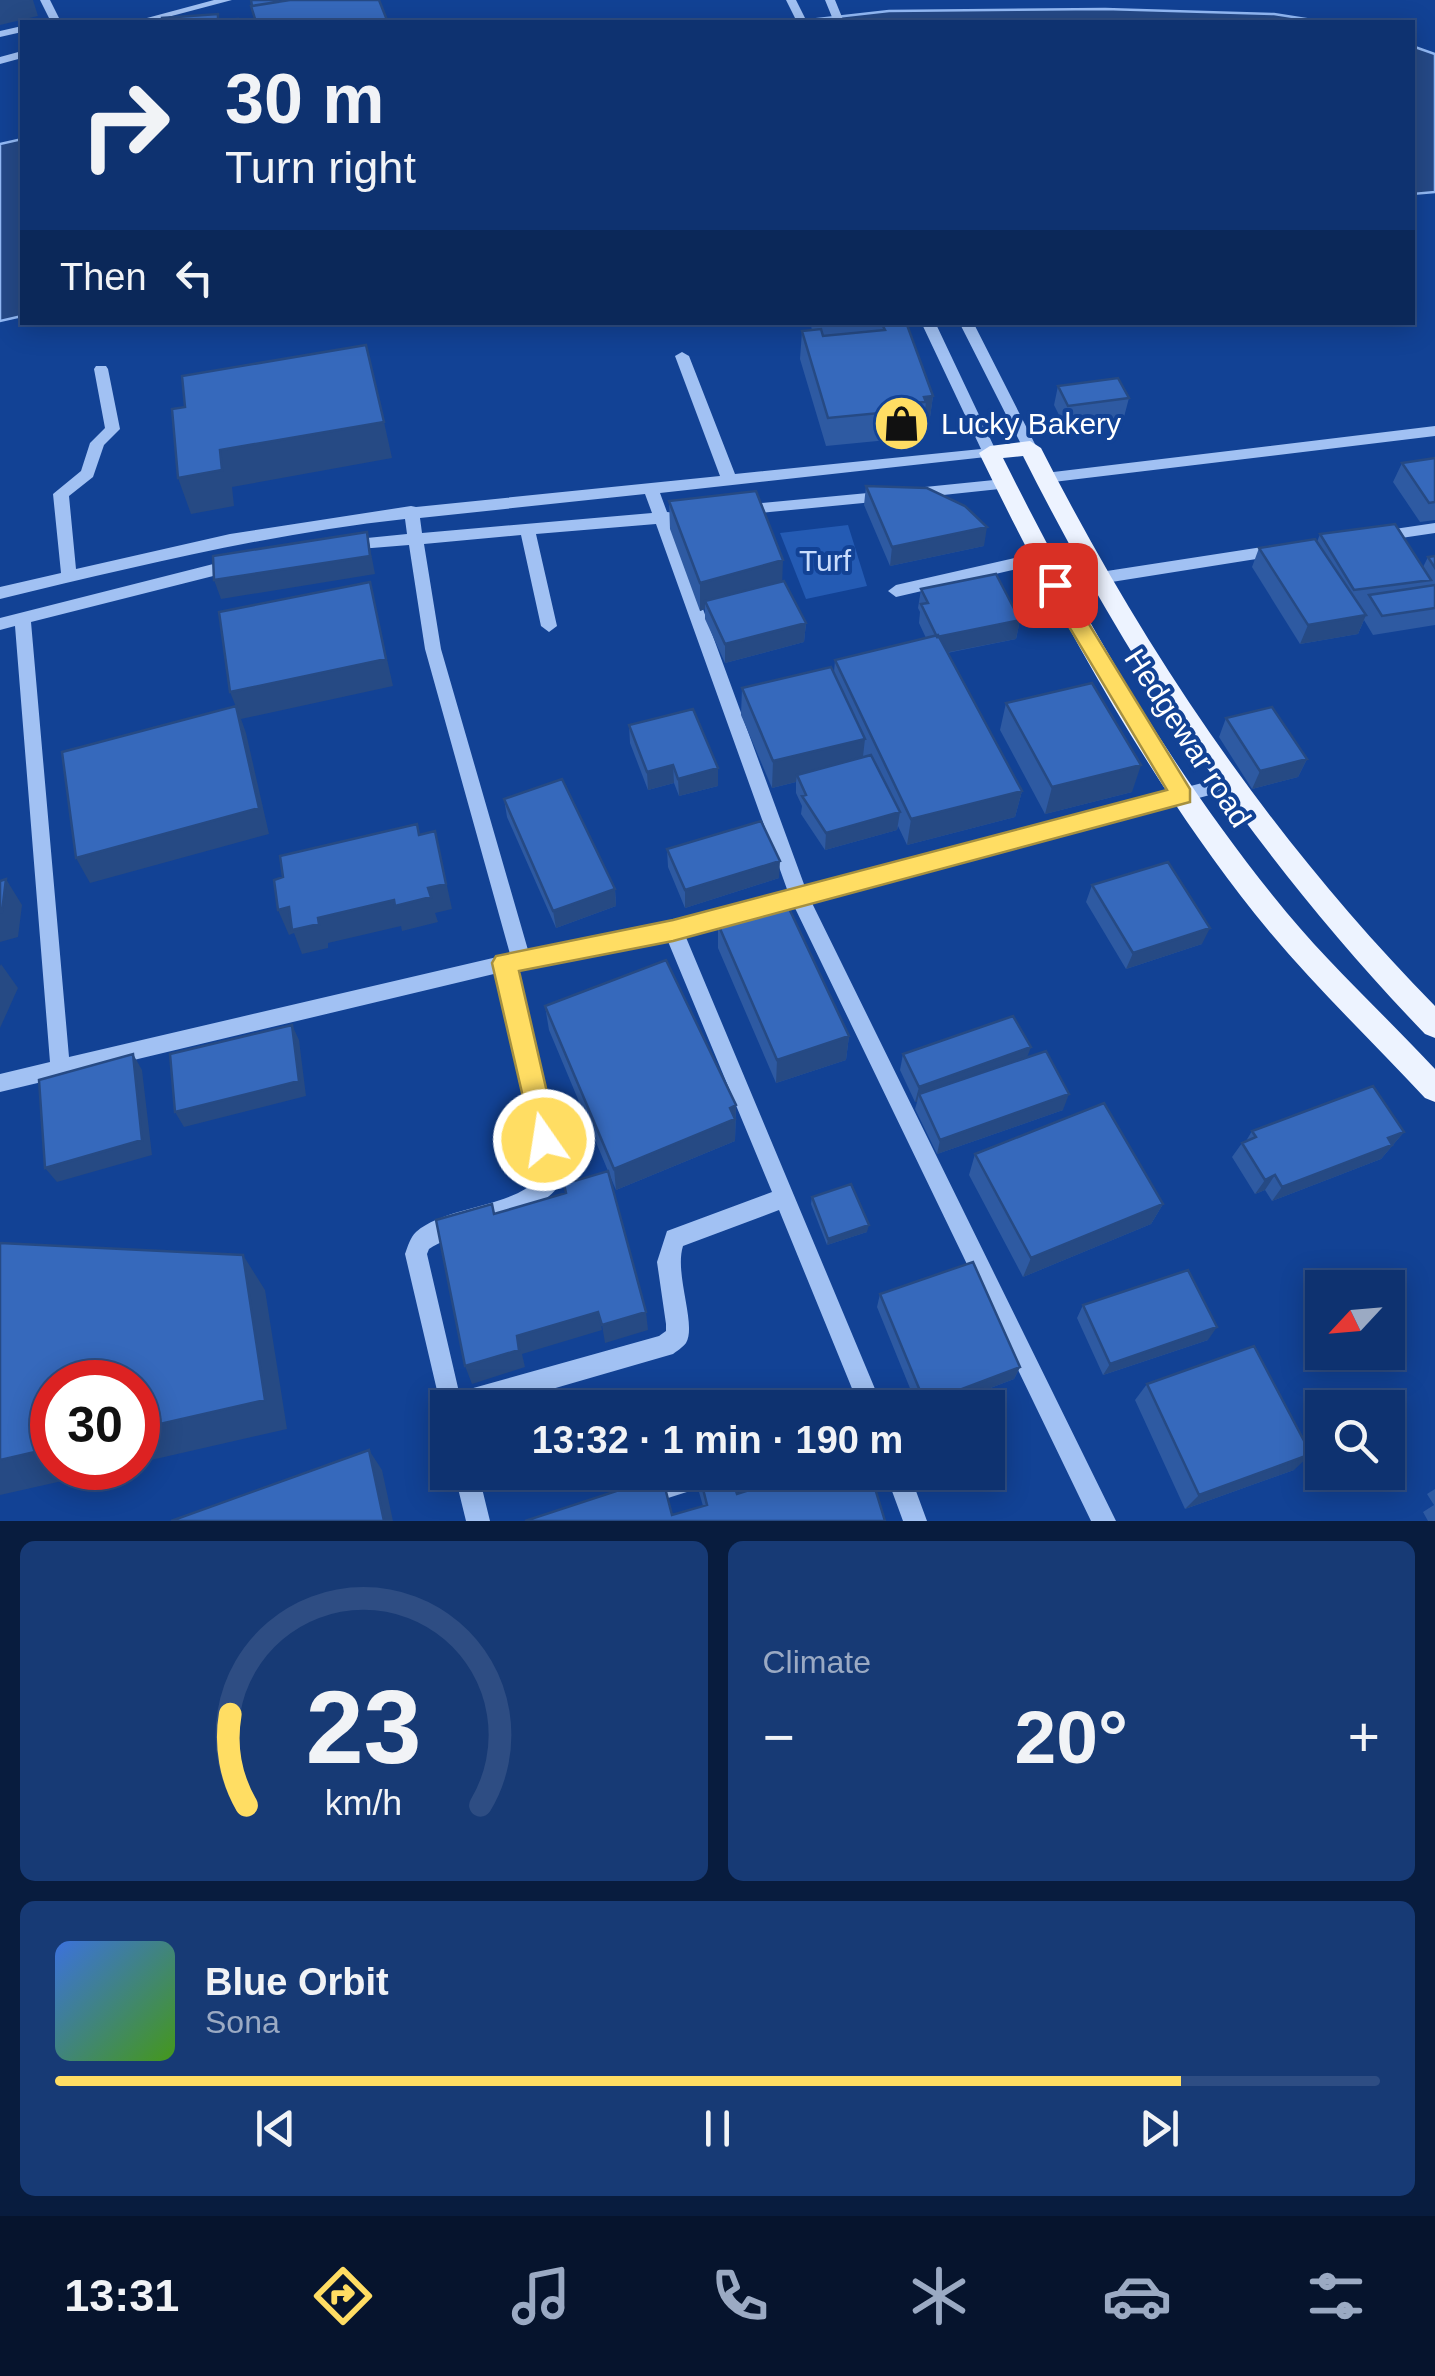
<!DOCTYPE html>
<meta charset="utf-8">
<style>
body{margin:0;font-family:Helvetica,sans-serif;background:#173a75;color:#f1f3f6;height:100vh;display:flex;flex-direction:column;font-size:38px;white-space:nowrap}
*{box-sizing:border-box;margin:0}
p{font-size:32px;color:#9baac3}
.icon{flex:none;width:55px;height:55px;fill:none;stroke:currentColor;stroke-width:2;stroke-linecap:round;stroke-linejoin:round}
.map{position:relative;height:1521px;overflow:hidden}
.sheet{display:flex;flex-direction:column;gap:20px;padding:20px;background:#081c3e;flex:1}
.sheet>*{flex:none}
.top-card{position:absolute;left:20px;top:20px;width:1395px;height:305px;border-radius:0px;box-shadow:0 5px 25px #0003,0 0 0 2px #2e4d83;background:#0e3270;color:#f1f3f6;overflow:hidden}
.needle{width:65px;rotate:244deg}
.controls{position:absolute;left:1305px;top:1270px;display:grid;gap:20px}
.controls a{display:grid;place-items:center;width:100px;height:100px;border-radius:0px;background:#0e3270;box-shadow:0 5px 25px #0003,0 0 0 2px #2e4d83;font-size:50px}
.speed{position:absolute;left:30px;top:1360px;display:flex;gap:20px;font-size:50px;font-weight:700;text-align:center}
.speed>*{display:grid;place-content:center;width:130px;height:130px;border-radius:50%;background:#0e3270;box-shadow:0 5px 25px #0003,0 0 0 2px #2e4d83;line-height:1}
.speed .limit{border:15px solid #d22;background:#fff;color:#111}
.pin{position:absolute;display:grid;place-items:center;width:85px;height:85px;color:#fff;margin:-42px;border-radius:20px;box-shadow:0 5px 15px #0006}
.me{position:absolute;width:110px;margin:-55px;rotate:347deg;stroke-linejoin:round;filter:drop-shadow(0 0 8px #0008)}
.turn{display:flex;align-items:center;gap:35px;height:210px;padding:0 40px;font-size:45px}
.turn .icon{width:130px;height:130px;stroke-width:2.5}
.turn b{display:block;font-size:70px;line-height:85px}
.then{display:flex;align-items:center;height:95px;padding:0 40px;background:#0003;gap:20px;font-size:38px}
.big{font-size:75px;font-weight:700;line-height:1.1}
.sheet .card{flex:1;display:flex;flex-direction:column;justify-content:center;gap:15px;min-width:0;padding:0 35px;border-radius:15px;background:#173a75}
.sheet .dial{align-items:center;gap:0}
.dial svg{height:260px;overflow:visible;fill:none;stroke:#2e4d83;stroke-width:7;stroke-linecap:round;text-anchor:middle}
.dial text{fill:#f1f3f6;stroke:none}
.song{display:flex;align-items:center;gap:30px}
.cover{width:120px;height:120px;border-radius:15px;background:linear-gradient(135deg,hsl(220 70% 55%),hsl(100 70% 35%))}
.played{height:10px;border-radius:5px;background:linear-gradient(90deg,#ffdd63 85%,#2e4d83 85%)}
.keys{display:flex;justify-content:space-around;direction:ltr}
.heat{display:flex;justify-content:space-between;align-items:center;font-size:55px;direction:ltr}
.sheet .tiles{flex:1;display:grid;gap:20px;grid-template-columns:1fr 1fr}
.card:last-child{grid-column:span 2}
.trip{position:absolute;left:430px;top:1390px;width:575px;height:100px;border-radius:0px;background:#0e3270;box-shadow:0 5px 25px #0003,0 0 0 2px #2e4d83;font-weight:700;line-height:100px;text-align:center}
.menu{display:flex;height:160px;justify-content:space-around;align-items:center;background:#06142d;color:#9baac3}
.menu .icon{width:70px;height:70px}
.menu .current{color:#ffdd63}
.menu b{font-size:45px;color:#f1f3f6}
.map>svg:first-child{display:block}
.green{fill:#245bb4}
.water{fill:#254987;stroke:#93baf6;stroke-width:2.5}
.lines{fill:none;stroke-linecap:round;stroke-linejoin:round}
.minor{fill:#a1c1f3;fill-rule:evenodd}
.major{fill:#edf3ff;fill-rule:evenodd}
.wall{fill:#2e5aa2}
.shaded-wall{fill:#264a84}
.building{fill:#3669bc;stroke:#264a84;stroke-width:2.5}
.route{fill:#ffdd63;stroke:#a69040;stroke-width:2.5}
.labels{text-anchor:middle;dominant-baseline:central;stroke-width:8;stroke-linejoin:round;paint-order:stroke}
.poi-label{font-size:30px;fill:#fff;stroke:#124295;text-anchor:start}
.park-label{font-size:30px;fill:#c9ddfd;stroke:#124295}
.street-label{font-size:30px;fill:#fff;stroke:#124295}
</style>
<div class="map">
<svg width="1435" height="1521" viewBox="0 0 1435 1521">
<rect width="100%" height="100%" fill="#124295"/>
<path class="green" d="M848 525 867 586 806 599 780 533Z"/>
<path class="water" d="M1105 9 1274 14 1325 22H791L889 11Z
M1412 46 1435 54V192L1413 194Z
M22 139V316L0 321V144Z"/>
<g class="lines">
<path class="minor" d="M40 0H50L61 22H51Z
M214 0H232L149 22H132Z
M786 0H796L807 22H797Z
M825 0H835L844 22H834Z
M22 26V32L0 37V31Z
M22 51V58L0 64V57Z
M921 322H935L997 453 995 456 660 493 667 512 675 513 678 517 671 522 805 887 1225 777 1231 779 1234 784 1231 789 1225 791 811 901 1116 1521H1091L794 906 685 935 883 1408H860L779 1210 683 1246C674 1274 697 1325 686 1343 684 1346 676 1352 673 1354L486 1408H448V1418L443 1416 405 1254C408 1246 410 1238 416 1232 449 1204 512 1210 542 1175L498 973 0 1092V1074L50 1062 15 626 0 630V618L233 559 241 565 233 571 31 622 69 1057 510 954 425 649 409 545 347 550 339 545 347 540 407 534 405 519C267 534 134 567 0 599V587L61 573 53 494 81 471 90 443 105 428 94 369 96 366H106L108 369 120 429 104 445 93 477 69 496 76 569 230 534 411 506 416 507 720 476 675 356 682 352 689 356 735 474 981 449ZM645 494 652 513 422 533 420 518ZM656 524 788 892 673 922 528 950 441 649 424 544 521 535 541 626 549 632 557 626 536 534ZM667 939 772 1192 667 1231 657 1262 666 1324V1331L659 1336 459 1392 427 1254 429 1249C467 1225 544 1220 564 1177L516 969Z
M959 322H973L1037 448 1035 451 1030 453 1023 448Z
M1435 426V436L1045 483 1037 478 1045 473Z
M1004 479 1012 484 1009 488 915 498 907 493 915 488Z
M889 491 897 496 894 500 740 515 732 510 740 505Z
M1435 523V533L1381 541 1373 536 1381 531Z
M1276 545 1282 547 1284 551 1282 555 1055 591 1047 585 1055 579Z
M1041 552 1049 558 1047 562 896 597 888 591 896 585Z
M454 1472H478L490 1521H466Z
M673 1472H724L720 1480 712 1484 646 1505 638 1501 634 1493 638 1485Z
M885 1472H909L927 1521H903Z"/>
<path class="major" d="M1030 441 1041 448C1146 654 1272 840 1435 1006V1038L1425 1034C1257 859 1132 672 1023 456L1003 458C1080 612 1166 763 1274 897 1322 958 1382 1012 1435 1069V1102L1425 1098C1369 1038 1307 979 1255 914 1144 774 1057 613 979 453L990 446Z"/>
</g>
<path class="wall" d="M810 322H906L933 396 929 424 923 425 922 430 898 432V439L826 446 800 359 802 331 812 330Z
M1058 386 1129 398 1124 417 1064 425 1054 405Z
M1435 458V520L1420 522 1393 482 1402 463Z
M866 486 984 546 890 566 864 505Z
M669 501 782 581 806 623 804 642 725 663 705 619V609L700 611 670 529Z
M1320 534 1423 567 1428 557 1435 556V625L1373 635 1364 620 1358 634 1300 644 1252 567 1259 548 1317 542Z
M921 589 1020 620 1016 639 947 653 1022 791 1015 817 907 845 898 826 897 830 825 850 801 814 802 806 796 793V782L772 788 741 715 742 688 834 672 835 660 926 638 919 623 920 612 918 608Z
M1006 703 1132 792 1045 814 1000 730Z
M1226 718 1307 759 1298 777 1252 789 1219 737Z
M629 725 718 786 679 796 674 783 648 790 630 743Z
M504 799 615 889 616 906 556 928 507 817Z
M667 849 779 878 685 908 668 867Z
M1092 885 1202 944 1126 969 1086 902Z
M718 924 849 1036 846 1060 776 1083 718 948Z
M545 1006 736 1105 735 1141 616 1190 549 1030Z
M903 1054 1027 1057 1063 1110 937 1154 915 1109 917 1102H915L900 1070Z
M1252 1131 1404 1132 1381 1159 1272 1201 1265 1190 1255 1194 1232 1157 1242 1143 1246 1141Z
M975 1154 1163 1204 1151 1224 1023 1277 969 1175Z
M812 1197 867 1232 827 1245 811 1204Z
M880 1294 1020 1367 1014 1379 938 1408H918L877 1307Z
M1083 1305 1208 1340 1103 1375 1077 1318Z
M1147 1384 1294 1470 1185 1509 1135 1400Z
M699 1473 737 1494 885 1521 672 1515 703 1506 699 1492Z
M1435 1489V1521H1428L1423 1512 1434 1505 1427 1494Z"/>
<path class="shaded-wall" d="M0 0H33L38 16 0 25Z
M933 396 929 424 923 425 926 402 924 397Z
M384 422 392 458 232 487 234 506 191 514 178 478 220 450Z
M987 527 984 546 890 566 892 547Z
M367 532 375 574 221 599 214 580Z
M783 560 782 587 705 601V609L700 611V583Z
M370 582 393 686 241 719 246 733 269 834 90 883 76 858 238 712 230 692Z
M1366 615 1358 634 1300 644 1308 625Z
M1020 620 1016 639 934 655 937 637Z
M806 623 804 642 725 663V644Z
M865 739 862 765 797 775 796 782 772 788 773 761Z
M1307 759 1298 777 1252 789 1260 771Z
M673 765 674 783 648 790 647 772Z
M1141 765 1132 792 1045 814 1052 787Z
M718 768V786L679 796 678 779Z
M1022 791 1015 817 907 845 911 819Z
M900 812 897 830 825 850 826 833Z
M435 831 452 909 435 913 438 922 402 931 401 926 328 943V948L302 954 294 933 289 935 278 910 289 907 318 918 428 888Z
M780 861 779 878 685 908V890Z
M6 879 22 905 18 937 0 942V912Z
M615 889 616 906 556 928 553 911Z
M1210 928 1202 944 1126 969 1133 953Z
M1 964 18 988 0 1028V966Z
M292 1025 299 1040 306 1096 184 1127 175 1112Z
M849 1036 846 1060 776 1083 777 1060Z
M1031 1047 1025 1063 919 1094 917 1102H915L919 1087Z
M133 1054 142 1070 152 1155 57 1182 45 1168Z
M1069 1094 1063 1110 937 1154 940 1140Z
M736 1105 735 1141 616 1190 614 1169Z
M1404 1132 1381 1159 1272 1201 1282 1187Z
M1275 1175 1265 1190 1255 1194 1265 1180Z
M1163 1204 1151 1224 1023 1277 1031 1258Z
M869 1225 867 1232 827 1245 828 1239Z
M243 1255 265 1290 287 1429 138 1463V1429Z
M598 1312 602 1330 522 1354 525 1367 472 1384 465 1366 517 1336Z
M646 1312 648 1330 605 1343 602 1325Z
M1217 1327 1208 1340 1103 1375 1110 1364Z
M1020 1367 1014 1379 938 1408H923L925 1403Z
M52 1448V1468H120L0 1495V1460Z
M369 1450 382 1470 393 1521H384Z
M1311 1454 1294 1470 1185 1509 1199 1495Z"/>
<path class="building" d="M251 0H278V2L252 6Z
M290 0H379L387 20 370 22H256L251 6Z
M218 14V21L238 19V22H162V18Z
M906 322 933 396 924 397 926 402 899 404 901 411 828 418 802 331 821 329 823 336 885 330 882 324Z
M366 345 384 422 220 450 222 470 178 478 172 409 185 407 182 376Z
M1118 378 1129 398 1068 406 1058 386Z
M1435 458V502L1429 503 1402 463Z
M866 486 927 488 965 506 987 527 892 547Z
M756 491 783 560 700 583 669 501Z
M1395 524 1431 580 1354 590 1320 534Z
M367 532 370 556 214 580 213 556Z
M1315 539 1366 615 1308 625 1259 548Z
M1435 556V568L1428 557Z
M996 574 1020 620 937 637 921 604 928 603 921 589Z
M784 581 806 623 725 644 705 601Z
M370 582 386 659 230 692 219 612Z
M1435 585V608L1382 616 1369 595Z
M938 635 1022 791 911 819 835 660Z
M831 667 865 739 773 761 742 688Z
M1092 683 1141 765 1052 787 1006 703Z
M236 706 259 808 76 858 62 752Z
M1272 707 1307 759 1260 771 1226 718Z
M693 709 718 768 678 779 673 765 647 772 629 725Z
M871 755 900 812 826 833 802 796 806 795 797 775Z
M562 779 615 889 553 911 504 799Z
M761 821 780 861 685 890 667 849Z
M417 824 419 835 435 831 446 884 428 888 431 897 395 906 394 900 318 918 319 924 292 930 289 907 278 910 274 880 283 877 280 856Z
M1168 862 1210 928 1133 953 1092 885Z
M6 879 2 912H0V881Z
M786 902 849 1036 777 1060 718 924Z
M666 960 736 1105 730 1108 735 1119 614 1169 545 1006Z
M1013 1016 1031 1047 919 1087 903 1054Z
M292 1025 299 1081 175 1112 170 1054Z
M1046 1051 1069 1094 940 1140 919 1094Z
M133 1054 142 1140 45 1168 39 1080Z
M1373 1086 1404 1132 1388 1138 1392 1145 1282 1187 1275 1175 1265 1180 1242 1143 1256 1137 1252 1131Z
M1104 1103 1163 1204 1031 1258 975 1154Z
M608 1171 646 1312 602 1325 598 1312 517 1336 519 1350 465 1366 436 1220 492 1204 494 1214 566 1193 564 1184Z
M851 1184 869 1225 828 1239 812 1197Z
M0 1243 243 1255 265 1400 138 1429V1382H52V1448L0 1460Z
M973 1262 1020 1367 925 1403 880 1294Z
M1188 1270 1217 1327 1110 1364 1083 1305Z
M1254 1346 1311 1454 1199 1495 1147 1384Z
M369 1450 384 1521H171Z
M700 1472H730L737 1494 807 1472H870L885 1521H525L662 1476 672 1515 707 1505 699 1473Z"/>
<path class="route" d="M1055 578 1062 580 1190 789V802L673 941 519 971 558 1140 554 1149 544 1153 535 1149 492 963 496 956 673 920 1167 790 1044 585Z"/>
<defs>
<symbol id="shop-disc" viewBox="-11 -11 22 22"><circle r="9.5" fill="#ffdd63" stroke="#124295"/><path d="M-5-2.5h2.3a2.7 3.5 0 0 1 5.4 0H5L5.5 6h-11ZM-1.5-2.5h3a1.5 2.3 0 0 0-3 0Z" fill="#111"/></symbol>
</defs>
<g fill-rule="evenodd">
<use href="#shop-disc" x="870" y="392" width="63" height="63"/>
</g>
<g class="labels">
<g class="poi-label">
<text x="941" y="423">Lucky Bakery</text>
</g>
<g class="park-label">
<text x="825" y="560">Turf</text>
</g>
<g class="street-label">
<text transform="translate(1188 738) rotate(57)">Hedgewar road</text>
</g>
</g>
</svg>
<div class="controls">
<a><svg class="needle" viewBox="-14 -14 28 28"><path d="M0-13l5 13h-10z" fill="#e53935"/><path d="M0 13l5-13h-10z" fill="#9baac3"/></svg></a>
<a><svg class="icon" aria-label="search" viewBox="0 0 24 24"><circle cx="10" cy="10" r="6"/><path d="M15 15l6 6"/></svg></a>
</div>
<div class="speed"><div class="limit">30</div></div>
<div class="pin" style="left:1055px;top:585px;background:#d93025"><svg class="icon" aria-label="arrive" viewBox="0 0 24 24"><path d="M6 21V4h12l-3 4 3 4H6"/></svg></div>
<svg class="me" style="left:544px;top:1140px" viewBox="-20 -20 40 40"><circle r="17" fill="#ffdd63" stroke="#fff" stroke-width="3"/><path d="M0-11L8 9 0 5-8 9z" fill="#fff"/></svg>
<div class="trip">13:32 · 1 min · 190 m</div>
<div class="top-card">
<div class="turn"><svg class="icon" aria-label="right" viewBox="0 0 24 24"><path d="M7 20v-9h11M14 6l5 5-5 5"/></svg><div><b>30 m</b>Turn right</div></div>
<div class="then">Then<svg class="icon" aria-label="left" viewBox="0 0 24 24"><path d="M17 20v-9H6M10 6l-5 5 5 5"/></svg></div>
</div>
</div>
<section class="sheet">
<div class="tiles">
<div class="card dial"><svg viewBox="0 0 100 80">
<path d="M14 69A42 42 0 1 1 86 69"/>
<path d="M14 69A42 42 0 0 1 9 41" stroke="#ffdd63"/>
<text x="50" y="56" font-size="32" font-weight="700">23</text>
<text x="50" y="72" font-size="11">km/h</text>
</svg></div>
<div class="card"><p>Climate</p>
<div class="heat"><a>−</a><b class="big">20°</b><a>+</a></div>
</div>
<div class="card">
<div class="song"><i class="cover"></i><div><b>Blue Orbit</b><p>Sona</p></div></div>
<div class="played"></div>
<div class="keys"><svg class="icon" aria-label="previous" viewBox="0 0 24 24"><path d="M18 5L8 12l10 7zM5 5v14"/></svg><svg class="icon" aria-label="pause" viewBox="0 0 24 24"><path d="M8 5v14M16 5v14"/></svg><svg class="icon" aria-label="next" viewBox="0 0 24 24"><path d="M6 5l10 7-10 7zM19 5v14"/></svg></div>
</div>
</div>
</section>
<nav class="menu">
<b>13:31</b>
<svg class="icon current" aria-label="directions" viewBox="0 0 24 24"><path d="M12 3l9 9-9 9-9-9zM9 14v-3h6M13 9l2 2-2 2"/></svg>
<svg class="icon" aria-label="music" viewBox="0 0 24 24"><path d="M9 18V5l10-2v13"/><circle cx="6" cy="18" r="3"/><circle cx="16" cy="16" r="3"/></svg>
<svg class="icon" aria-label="phone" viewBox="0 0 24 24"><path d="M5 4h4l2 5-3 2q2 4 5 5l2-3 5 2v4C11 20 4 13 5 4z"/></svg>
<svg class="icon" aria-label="climate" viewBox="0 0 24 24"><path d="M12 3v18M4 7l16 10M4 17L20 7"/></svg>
<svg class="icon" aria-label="car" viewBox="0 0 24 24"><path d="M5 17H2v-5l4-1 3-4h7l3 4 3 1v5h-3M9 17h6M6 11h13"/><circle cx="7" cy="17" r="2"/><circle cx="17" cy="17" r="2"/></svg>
<svg class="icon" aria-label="filters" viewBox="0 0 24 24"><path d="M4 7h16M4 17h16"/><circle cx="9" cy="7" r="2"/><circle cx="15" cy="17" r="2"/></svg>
</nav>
